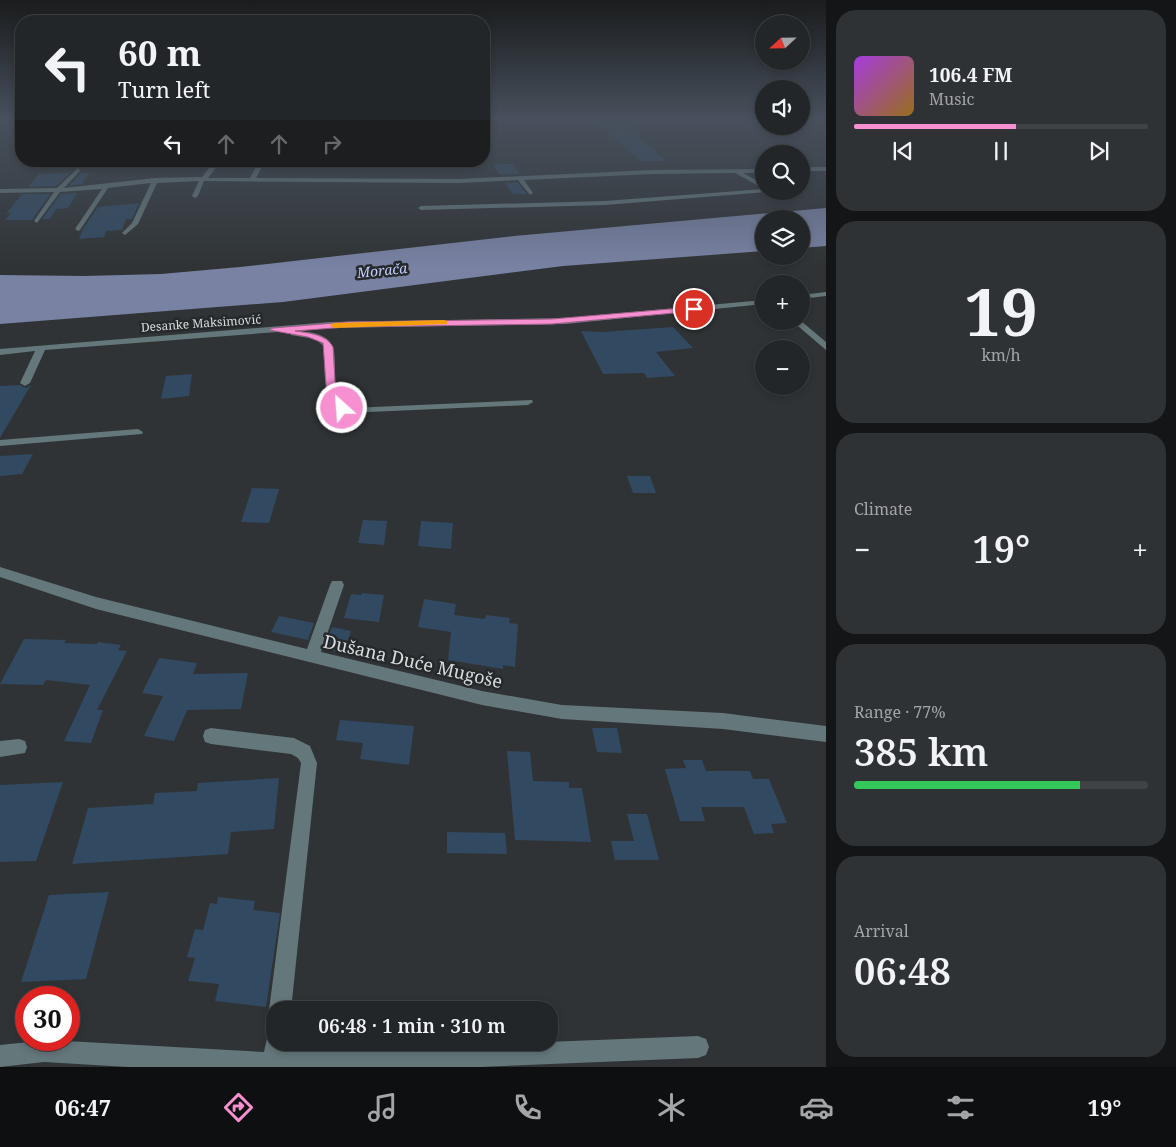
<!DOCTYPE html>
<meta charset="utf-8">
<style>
body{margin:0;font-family:"Noto Serif",serif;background:#2f3234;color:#f1f3f6;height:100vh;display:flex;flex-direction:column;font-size:19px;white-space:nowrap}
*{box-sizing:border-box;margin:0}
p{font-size:16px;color:#a3a5a8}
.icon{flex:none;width:28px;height:28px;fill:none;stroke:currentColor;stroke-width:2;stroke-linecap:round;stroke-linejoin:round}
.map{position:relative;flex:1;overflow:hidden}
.drawer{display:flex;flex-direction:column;gap:10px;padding:10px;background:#131516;width:350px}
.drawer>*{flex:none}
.guide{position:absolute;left:15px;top:15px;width:475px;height:152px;border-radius:20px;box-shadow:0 2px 8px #0003,0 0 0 1px #404345;background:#232628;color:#f1f3f6;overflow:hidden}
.needle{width:32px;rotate:248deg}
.fabs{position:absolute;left:755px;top:15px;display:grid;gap:10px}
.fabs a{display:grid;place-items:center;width:55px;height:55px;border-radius:50%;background:#232628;box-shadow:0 2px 8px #0003,0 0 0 1px #404345;font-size:25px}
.speed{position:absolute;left:15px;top:986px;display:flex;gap:10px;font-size:25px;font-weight:700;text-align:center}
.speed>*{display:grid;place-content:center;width:65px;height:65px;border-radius:50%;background:#232628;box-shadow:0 2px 8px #0003,0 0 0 1px #404345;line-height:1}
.speed .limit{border:8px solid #d22;background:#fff;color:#111}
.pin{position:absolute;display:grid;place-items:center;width:42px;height:42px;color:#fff;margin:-21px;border:2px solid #fff;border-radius:50%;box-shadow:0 1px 5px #0007}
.me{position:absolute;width:55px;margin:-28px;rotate:334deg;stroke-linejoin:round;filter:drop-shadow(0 0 4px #0008)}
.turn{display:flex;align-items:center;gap:18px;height:105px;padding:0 20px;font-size:22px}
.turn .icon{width:65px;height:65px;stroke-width:2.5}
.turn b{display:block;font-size:35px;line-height:42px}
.lanes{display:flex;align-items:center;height:48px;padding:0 20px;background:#0003;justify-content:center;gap:25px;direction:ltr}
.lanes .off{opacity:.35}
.big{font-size:38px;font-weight:600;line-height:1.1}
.drawer .card{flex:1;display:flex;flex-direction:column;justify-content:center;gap:8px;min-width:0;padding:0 18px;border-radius:20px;background:#2f3234}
.drawer .dial{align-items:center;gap:0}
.dial b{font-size:65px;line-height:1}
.song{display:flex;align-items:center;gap:15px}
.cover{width:60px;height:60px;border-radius:8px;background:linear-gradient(135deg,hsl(280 70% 55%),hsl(40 70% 35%))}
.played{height:5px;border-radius:2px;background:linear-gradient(90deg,#f690d1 55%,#404345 55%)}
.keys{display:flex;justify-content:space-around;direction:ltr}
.heat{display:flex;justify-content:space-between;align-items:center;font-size:28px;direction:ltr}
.charge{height:8px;border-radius:4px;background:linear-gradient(90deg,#34c759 77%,#404345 0)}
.trip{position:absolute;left:266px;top:1001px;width:292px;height:50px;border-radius:20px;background:#232628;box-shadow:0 2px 8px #0003,0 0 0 1px #404345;font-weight:600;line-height:50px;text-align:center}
.menu{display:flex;height:80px;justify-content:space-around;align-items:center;background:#0e0f10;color:#a3a5a8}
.menu .icon{width:35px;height:35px}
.menu .selected{color:#f690d1}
.menu b{font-size:22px;color:#f1f3f6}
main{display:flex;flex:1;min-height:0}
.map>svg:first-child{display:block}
.water{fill:#7982a3}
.building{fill:#324962}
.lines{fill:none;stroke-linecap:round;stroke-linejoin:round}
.minor{fill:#64777a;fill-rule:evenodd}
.route{fill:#f690d1;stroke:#a05e88}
.slow{fill:#f59e0b}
.labels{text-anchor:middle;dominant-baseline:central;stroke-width:5;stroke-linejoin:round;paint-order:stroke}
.far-street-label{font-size:12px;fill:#d9dcdd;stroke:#25292b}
.far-water-label{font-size:14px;font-style:italic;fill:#c2cefb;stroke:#25292b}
.near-street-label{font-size:18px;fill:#d9dcdd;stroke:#25292b}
</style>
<main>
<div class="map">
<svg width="826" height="1067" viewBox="0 0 826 1067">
<rect width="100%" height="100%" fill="#2f3335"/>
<path class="water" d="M826 208V246L801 248V219H764V251L563 266 283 302 0 324V275L84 276 161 274 240 267 514 236Z"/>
<path class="building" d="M620 120 666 161H640L597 121Z
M493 164H513L520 174 500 175Z
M70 173 56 186 28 187 39 174Z
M81 173H89L82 184 69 186Z
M517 182 527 194H513L505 183Z
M77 193 68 208 56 209 50 219H42L61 194Z
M22 194H50L32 220H5L11 213 6 214Z
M139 203 132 219H126L122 230 106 231 104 237 79 239 83 229 98 207Z
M673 327 693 348 656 352 675 376 647 378 644 373 603 374 581 331 602 332Z
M192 374 189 396 161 399 166 376Z
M20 385 26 388 31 385 0 438V386Z
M33 454 22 474 0 476V456Z
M627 476H650L656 493H633Z
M252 488 279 489 269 523 241 522Z
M363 520 387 521 384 545 358 543Z
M421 521 453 523 451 549 418 546Z
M362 593 384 595 379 622 344 618 351 594 361 595Z
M424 599 456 604 454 615 485 619 486 615 510 618 509 623 518 624 515 667 503 665V669L448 660 451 632 418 627Z
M279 616 314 623 308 640 271 632Z
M332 627 351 631 344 653 327 650 328 644H326Z
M24 639 66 640 64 643 97 644 98 642 121 645 118 650 127 651 97 710H103L91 743 64 741 90 685 46 680 43 685 0 684Z
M159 658 197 663 193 674 248 673 241 709 187 710 174 741 144 736 163 696 142 693Z
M340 720 414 726 409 765 360 759 363 743 336 740Z
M592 728H617L622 753 597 752Z
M507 751 530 752 533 781 569 782V788H582L591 842 515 840Z
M683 760H702L706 771H750L753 779H769L787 823 771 824 774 833 754 834 744 807H701L705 821H680L665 769 686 768Z
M279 778 274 829 231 832 228 854 72 864 88 808 153 804 155 793 197 791 198 783Z
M63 782 36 861 0 862V785Z
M627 814H647L659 860H615L611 841H634Z
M447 832 505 833 507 854 447 853Z
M109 892 86 979 21 982 49 895Z
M218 897 255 901 253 910 280 913 266 1007 215 1001 219 984 188 981 195 958 187 957 195 929 203 930 210 903 217 904Z"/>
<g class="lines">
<path class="minor" d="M215 161H221L208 178H250L259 161H265L256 178 459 179 652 170 764 169V173H743L764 184V189L735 173 652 174 524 180 533 193 530 195 518 180 459 183 204 181 198 196 195 198 192 196 199 181 157 183 138 224 125 235 122 233 132 223 151 183 108 188 80 230 78 231 75 229 102 189 60 192 37 223 34 221 54 192 0 193V189L57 188 78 168 80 171 64 188 155 178 202 177Z
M801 167H826V171H801Z
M764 189 766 192 605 205 421 210 418 208 421 206 605 201Z
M826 292V296L801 299V295Z
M764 300V304L566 324 330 328 297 331C307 332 318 332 327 339 346 354 320 393 351 408L532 400 533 402 528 405 346 413C320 401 325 372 325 347L315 339 291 335V331L45 350 30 383 25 386 20 383 35 351 0 355V349L330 322 566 318Z
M792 321H801L826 342V350Z
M138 429 143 432 142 434 0 446V440Z
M0 567 96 597 307 649 330 585 332 581H342L344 585 321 652 482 691 562 705 723 713 826 726V742L723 729 562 719 482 705 96 609 0 577Z
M211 728 294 738 310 746 317 763 291 1010H275V1019L272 1018 269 1010 301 763 298 758 291 754 211 744 205 742 203 736 205 730Z
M19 739 25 741 27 747 25 753 0 757V741Z
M275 1031V1042H287L286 1052 698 1036 706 1039 709 1047 706 1055 698 1058 480 1067H128L44 1062 0 1067V1045L48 1040 264 1052 268 1034Z"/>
</g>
<linearGradient id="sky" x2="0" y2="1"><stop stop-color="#1a1c1d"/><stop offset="0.44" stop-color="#47505c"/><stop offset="1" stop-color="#47505c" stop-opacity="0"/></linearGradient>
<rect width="826" height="268" fill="url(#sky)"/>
<path class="route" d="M694 307H697V311L552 324 347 327 295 331C309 333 326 334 333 347L336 397 346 408 342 411 327 398 323 343 308 337 269 330 273 328 347 322 552 319Z"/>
<path class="slow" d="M444 320 447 321V324L334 328 330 325 334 323Z"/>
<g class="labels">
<g class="far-street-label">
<text transform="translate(201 323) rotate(-4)">Desanke Maksimović</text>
</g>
<g class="far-water-label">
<text transform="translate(382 270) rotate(-6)">Morača</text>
</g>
<g class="near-street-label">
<text transform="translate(413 661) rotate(13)">Dušana Duće Mugoše</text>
</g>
</g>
</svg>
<div class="fabs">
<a><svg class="needle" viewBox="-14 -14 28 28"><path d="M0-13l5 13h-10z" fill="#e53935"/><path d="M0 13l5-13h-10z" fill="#a3a5a8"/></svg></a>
<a><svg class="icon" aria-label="sound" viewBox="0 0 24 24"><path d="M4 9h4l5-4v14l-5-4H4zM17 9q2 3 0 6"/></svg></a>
<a><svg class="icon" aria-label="search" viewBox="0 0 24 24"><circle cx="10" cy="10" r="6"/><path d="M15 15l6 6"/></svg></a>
<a><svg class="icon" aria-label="layers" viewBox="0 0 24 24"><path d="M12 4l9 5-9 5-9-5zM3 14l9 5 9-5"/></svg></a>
<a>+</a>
<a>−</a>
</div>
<div class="speed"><div class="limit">30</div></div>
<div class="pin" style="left:694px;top:309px;background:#d93025"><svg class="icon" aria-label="arrive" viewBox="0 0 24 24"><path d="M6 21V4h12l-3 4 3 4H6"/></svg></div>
<svg class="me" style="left:342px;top:408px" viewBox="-20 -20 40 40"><circle r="17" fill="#f690d1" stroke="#fff" stroke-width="3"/><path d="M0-11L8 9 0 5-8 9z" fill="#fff"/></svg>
<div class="trip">06:48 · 1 min · 310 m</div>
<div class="guide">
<div class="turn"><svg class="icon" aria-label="left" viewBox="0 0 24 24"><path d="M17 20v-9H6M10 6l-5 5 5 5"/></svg><div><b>60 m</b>Turn left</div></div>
<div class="lanes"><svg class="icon" aria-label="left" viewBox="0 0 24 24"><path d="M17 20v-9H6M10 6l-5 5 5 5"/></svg><svg class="icon off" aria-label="ahead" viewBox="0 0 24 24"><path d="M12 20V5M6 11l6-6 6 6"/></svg><svg class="icon off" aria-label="ahead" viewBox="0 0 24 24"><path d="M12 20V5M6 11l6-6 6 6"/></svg><svg class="icon off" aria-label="right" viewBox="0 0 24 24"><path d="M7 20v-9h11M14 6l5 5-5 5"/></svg></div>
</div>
</div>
<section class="drawer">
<div class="card">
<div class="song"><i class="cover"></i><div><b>106.4 FM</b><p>Music</p></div></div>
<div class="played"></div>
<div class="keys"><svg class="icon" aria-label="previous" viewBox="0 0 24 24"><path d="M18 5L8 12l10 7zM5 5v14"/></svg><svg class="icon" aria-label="pause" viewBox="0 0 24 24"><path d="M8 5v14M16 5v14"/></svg><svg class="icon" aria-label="next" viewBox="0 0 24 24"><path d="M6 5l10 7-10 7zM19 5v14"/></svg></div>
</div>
<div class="card dial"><b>19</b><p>km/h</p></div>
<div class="card"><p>Climate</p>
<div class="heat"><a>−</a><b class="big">19°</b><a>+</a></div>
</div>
<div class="card"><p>Range · 77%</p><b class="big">385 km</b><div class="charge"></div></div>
<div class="card"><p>Arrival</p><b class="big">06:48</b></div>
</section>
</main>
<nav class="menu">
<b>06:47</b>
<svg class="icon selected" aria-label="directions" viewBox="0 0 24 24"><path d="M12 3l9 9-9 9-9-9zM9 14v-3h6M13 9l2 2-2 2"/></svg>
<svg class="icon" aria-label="music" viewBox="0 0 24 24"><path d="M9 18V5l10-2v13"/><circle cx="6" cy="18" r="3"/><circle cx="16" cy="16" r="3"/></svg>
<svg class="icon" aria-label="phone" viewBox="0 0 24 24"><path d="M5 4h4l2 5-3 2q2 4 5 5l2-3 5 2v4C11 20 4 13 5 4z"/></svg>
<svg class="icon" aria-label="climate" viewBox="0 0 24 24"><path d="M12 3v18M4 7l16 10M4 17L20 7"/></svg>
<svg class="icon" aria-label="car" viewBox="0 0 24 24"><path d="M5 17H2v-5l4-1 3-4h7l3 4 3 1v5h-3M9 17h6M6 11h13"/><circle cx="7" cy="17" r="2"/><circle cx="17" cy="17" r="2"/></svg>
<svg class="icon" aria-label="filters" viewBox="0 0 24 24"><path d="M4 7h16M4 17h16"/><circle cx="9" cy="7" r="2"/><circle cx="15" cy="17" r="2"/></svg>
<b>19°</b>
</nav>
